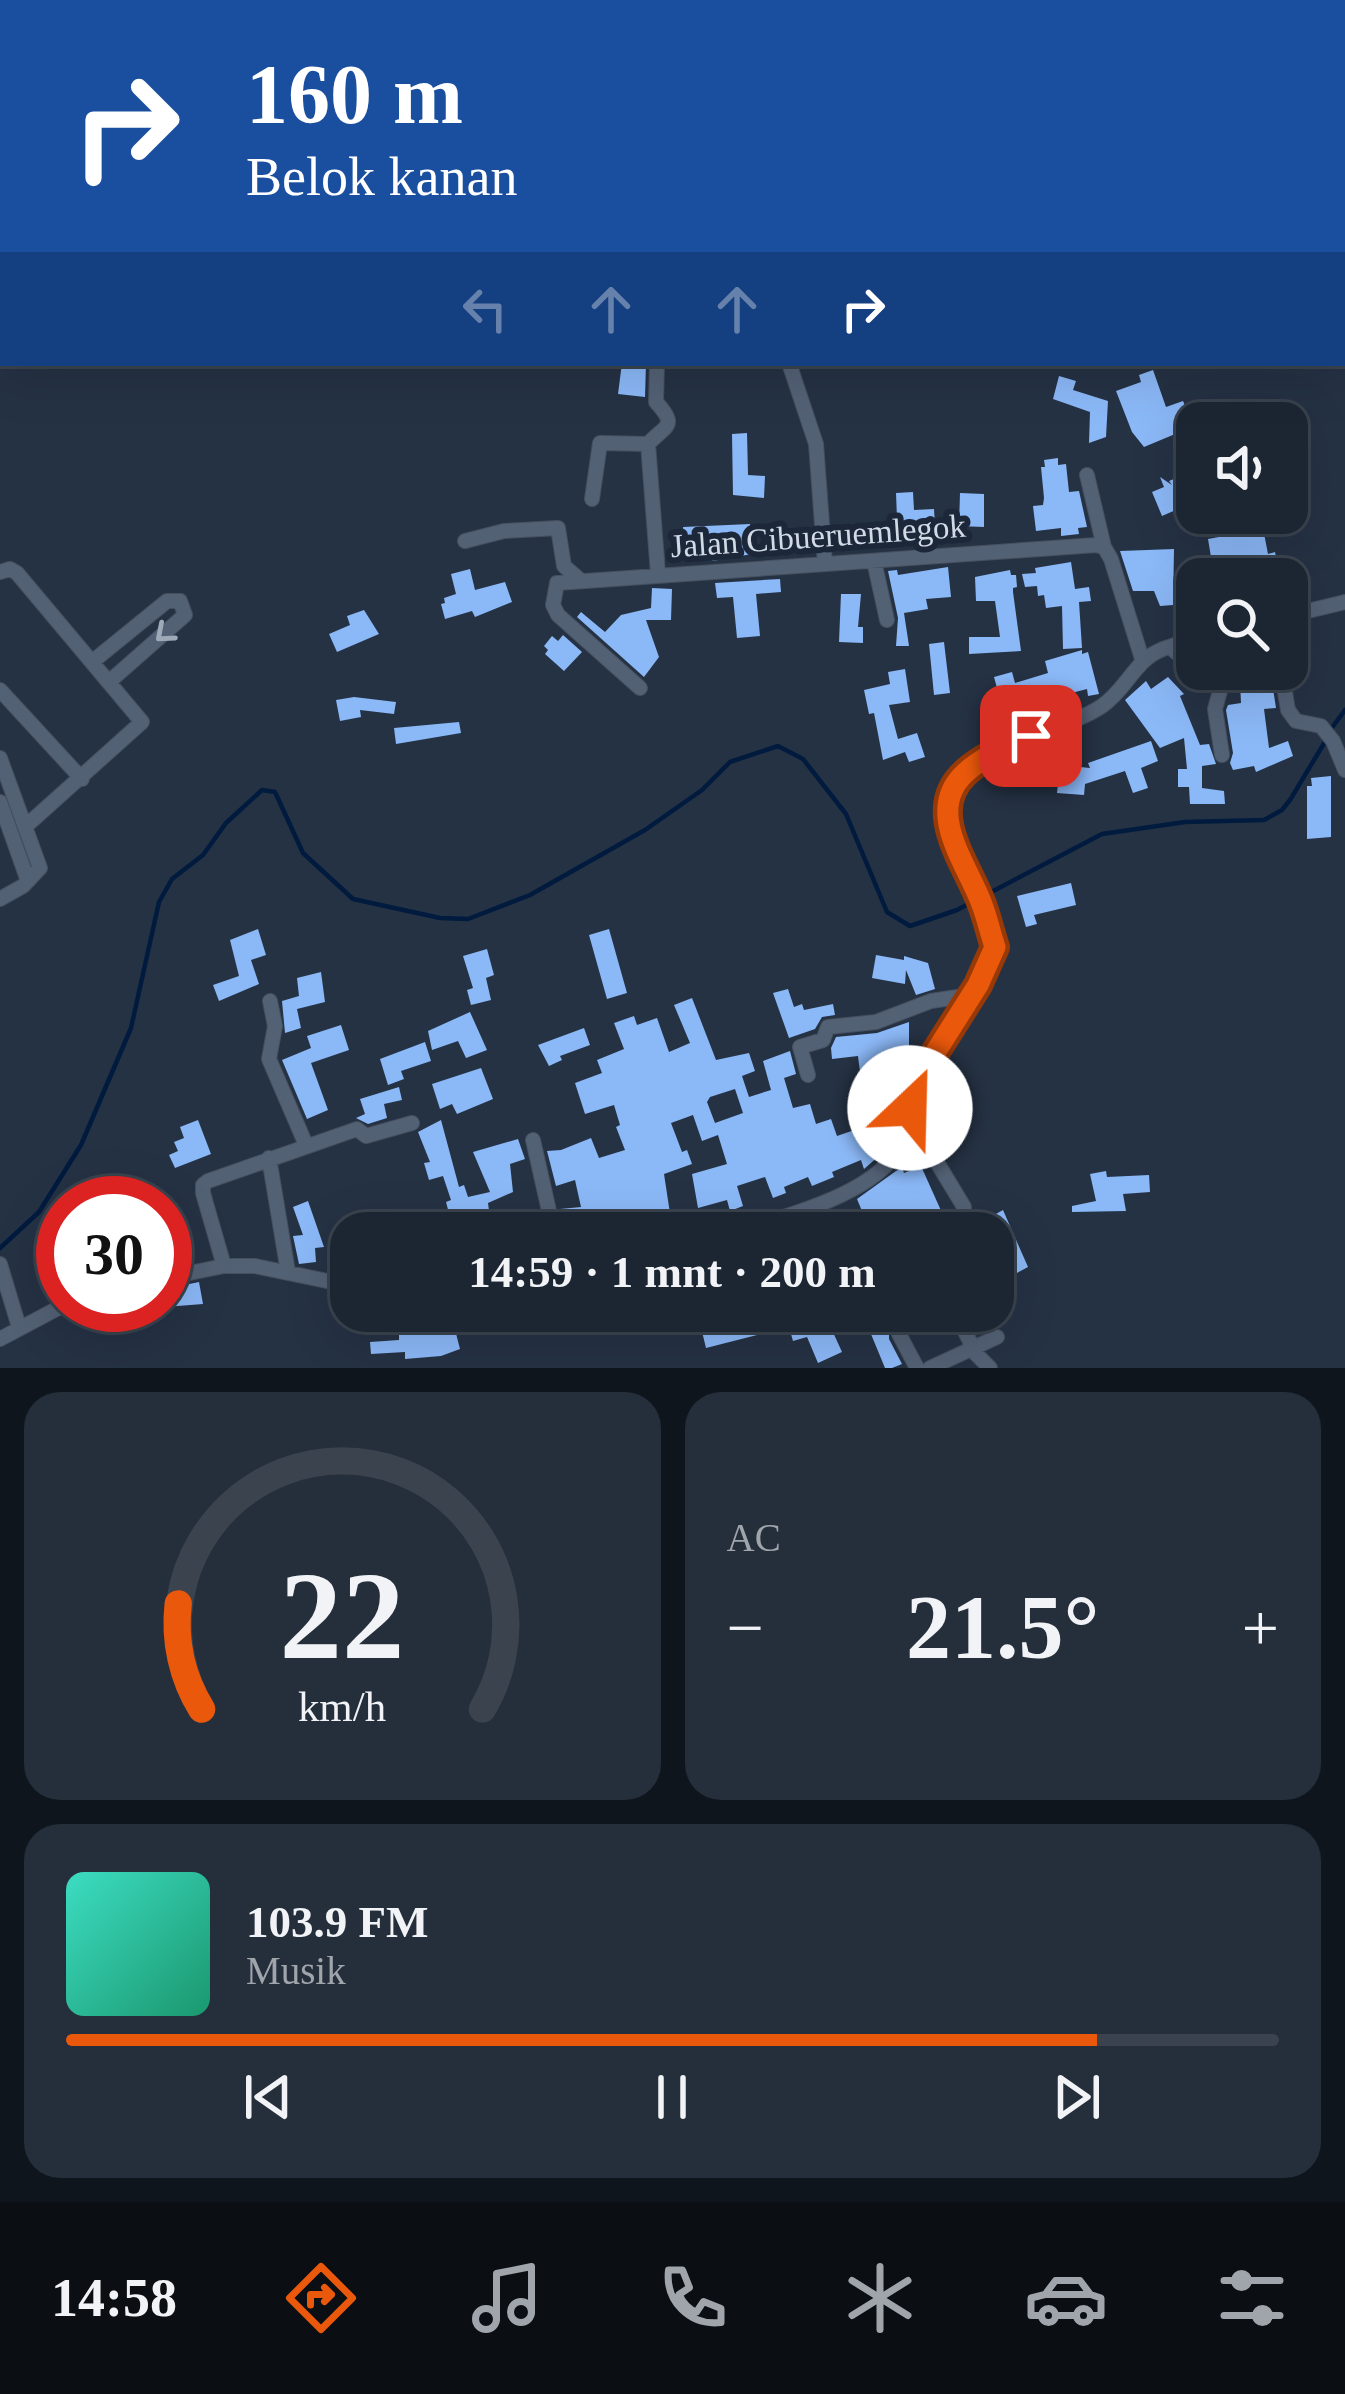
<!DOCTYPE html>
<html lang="id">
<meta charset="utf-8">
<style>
body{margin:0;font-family:Georgia,serif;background:#252e3b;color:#f1f3f6;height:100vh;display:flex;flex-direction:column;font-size:45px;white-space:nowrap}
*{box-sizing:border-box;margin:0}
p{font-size:39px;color:#a0a5ac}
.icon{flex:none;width:66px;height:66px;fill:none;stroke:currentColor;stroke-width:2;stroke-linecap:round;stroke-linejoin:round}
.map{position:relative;height:1368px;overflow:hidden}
.panel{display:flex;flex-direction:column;gap:24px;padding:24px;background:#0f151c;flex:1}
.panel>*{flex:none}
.top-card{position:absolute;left:0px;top:0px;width:1347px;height:366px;box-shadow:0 12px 48px #0002,0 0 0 3px #3a434e;background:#1a4fa0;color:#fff;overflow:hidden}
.tools{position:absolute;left:1176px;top:402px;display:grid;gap:24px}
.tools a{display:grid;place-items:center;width:132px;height:132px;border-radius:24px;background:#1c2633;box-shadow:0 12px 48px #0002,0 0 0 3px #3a434e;font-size:60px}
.speed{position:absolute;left:36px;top:1176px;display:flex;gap:24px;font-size:60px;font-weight:700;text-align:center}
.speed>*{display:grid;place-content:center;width:156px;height:156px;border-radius:50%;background:#1c2633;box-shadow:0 12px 48px #0002,0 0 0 3px #3a434e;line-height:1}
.speed .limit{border:18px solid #d22;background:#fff;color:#111}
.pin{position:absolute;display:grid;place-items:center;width:102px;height:102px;color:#fff;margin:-51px;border-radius:24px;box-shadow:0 6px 18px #0006}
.me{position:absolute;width:132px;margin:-66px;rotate:24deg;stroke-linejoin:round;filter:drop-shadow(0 0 9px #0008)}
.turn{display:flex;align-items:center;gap:42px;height:252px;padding:0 48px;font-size:54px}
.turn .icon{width:156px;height:156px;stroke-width:2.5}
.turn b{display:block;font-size:84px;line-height:102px}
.lanes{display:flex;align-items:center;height:114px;padding:0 48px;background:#0003;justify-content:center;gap:60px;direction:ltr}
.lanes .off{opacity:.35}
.big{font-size:90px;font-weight:600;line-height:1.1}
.panel .widget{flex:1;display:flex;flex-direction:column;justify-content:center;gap:18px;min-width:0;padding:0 42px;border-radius:36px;background:#252e3b}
.panel .dial{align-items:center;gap:0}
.dial svg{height:312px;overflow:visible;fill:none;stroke:#3a434e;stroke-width:7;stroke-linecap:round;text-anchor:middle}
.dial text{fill:#f1f3f6;stroke:none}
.song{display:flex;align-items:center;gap:36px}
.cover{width:144px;height:144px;border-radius:18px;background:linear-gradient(135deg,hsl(170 70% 55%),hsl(160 70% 35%))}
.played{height:12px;border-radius:6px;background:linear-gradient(90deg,#ea580c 85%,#3a434e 85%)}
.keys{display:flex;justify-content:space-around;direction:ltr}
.heat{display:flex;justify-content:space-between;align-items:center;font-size:66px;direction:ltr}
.panel .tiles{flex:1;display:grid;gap:24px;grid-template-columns:1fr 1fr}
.widget:last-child{grid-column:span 2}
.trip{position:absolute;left:330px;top:1212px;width:684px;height:120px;border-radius:36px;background:#1c2633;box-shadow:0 12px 48px #0002,0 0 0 3px #3a434e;font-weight:600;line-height:120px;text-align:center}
.menu{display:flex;height:192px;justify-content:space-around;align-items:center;background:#0b0f14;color:#a0a5ac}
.menu .icon{width:84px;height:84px}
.menu .selected{color:#ea580c}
.menu b{font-size:54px;color:#f1f3f6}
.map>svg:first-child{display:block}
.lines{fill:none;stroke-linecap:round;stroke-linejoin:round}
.stream{stroke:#011b3f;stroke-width:4.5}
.building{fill:#8bb8f7;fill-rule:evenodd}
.street-casing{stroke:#45505f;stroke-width:16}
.street{stroke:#536175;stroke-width:14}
.oneway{stroke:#9faab9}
.route-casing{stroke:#983908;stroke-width:30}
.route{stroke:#ea580c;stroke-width:21}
.labels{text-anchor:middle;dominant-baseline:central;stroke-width:12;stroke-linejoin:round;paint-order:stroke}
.street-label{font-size:33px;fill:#d2dae6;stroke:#1c283a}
</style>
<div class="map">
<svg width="1345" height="1368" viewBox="0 0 1345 1368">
<rect width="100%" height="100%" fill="#253244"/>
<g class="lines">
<path class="stream" d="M1331 729 1345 710
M0 1248 39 1212 81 1145 131 1028 159 902 172 879 203 855 226 823 262 790 275 792 303 853 353 899 440 918 468 919 530 895 645 830 702 790 730 762 778 746 803 759 846 814 887 912 910 926 957 910 1102 834 1185 822 1264 820 1282 810 1290 800 1326 740"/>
</g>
<path class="building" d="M622 363H646L645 397 618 394Z
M1153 370 1166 407 1183 401 1197 433V537L1185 506 1162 516 1152 492 1164 487 1160 477 1172 485 1169 481 1186 474 1183 466 1191 463 1180 432 1144 447 1132 432 1116 391 1141 382 1139 375Z
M1059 376 1076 381 1073 390 1108 401 1106 437 1089 443 1090 412 1053 399Z
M747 433 748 475 765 476 764 498 733 495 732 434Z
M1058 458V465L1066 464 1069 492 1079 491 1087 527 1078 528 1079 534 1061 536V528L1036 531 1033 506 1043 505 1044 498 1041 467H1045L1044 460Z
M913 492 914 510 934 509 936 545 898 543 896 493Z
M960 493 984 494V527L959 526Z
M1240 513H1260L1268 554 1275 552 1281 579H1189L1188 573 1213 569 1208 539 1246 532Z
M750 524 752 554 712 561 709 538 684 539 683 527Z
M1174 549 1173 605 1160 606 1154 591H1133L1120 551Z
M1071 562 1075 589 1089 587 1091 601 1079 602 1082 648 1063 649 1062 606 1046 608 1044 595 1038 596 1037 586 1025 587 1022 574 1036 573 1035 568Z
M948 567 951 597 926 599 928 609 904 613 909 646H896L898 618 888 571 897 570 898 575Z
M470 569 475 590 505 582 512 602 475 617 472 611 445 619 441 604 445 603 444 598 456 594 451 574Z
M1010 570 1011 575H1016L1017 587 1013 588V592L1021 651 969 654V637H1000L995 601H976L975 577Z
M780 579 781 592 756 594 760 636 737 638 733 597 717 598 715 583Z
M652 588 672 589 671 620H646L659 657 644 677 577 617 581 612 605 632 621 615 651 608Z
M841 594H861L858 627H863V643L839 642Z
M364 610 379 634 337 652 329 634 350 625 347 616Z
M563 635 582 652 564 671 545 654 548 650 544 646 552 636 558 641Z
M944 642 950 693 934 695 929 644Z
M1082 650V654L1088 652 1099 694 1088 696 1087 689 1048 699 1050 705 1019 715 1022 724 1008 728 994 677 1012 672 1015 683 1048 673 1045 661Z
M905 669 910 702 889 705 898 739 917 733 925 757 909 762 905 752 883 760 874 713 869 714 864 690 890 684 888 672Z
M1249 669H1270L1276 708 1264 709 1269 748 1288 741 1293 756 1256 772 1254 766 1233 770 1230 763 1233 753 1226 710 1228 705 1241 703 1240 682H1249Z
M1168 677 1184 694 1180 696 1200 745 1209 744 1216 764 1202 766V788L1224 791 1225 804H1190L1189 787H1178V769H1187L1184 738 1160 748 1125 700 1146 681 1151 689Z
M354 697 396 702 394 714 360 710 361 717 340 721 336 700Z
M459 722 461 733 396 744 394 728Z
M1151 741 1158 761 1141 768 1148 788 1133 793 1125 771 1085 784 1084 795 1057 793 1060 765 1090 768 1088 763Z
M1331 776V837L1307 839V786H1312L1311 778Z
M1071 883 1076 905 1034 915 1037 924 1026 927 1017 896Z
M258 929 266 955 251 960 259 984 219 1001 213 985 239 976 230 940Z
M609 929 627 993 607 999 589 935Z
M487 949 494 975 486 978 491 1000 471 1005 467 990 473 988 463 956Z
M876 955 904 960V956L928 963 935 989 916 995 906 970 905 984 872 978Z
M321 972 325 1002 297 1009 301 1028 285 1033 282 1001 299 996 297 978Z
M788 989 794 1007 802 1004 804 1010 833 1004 835 1015 822 1017 815 1029 789 1038 773 993Z
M692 998 716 1060 749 1053 755 1071 742 1076 749 1097 771 1090 763 1061 790 1051 796 1074 784 1078 793 1108 810 1104 816 1124 831 1119 837 1136 866 1126 874 1149 879 1147 880 1155 864 1169 861 1160 832 1172 834 1177 812 1186 808 1177 784 1187 786 1193 773 1198 765 1177 737 1186 743 1206 730 1211 727 1200 698 1208 692 1174 727 1164 718 1135 702 1141 693 1115 671 1123 682 1152 687 1150 692 1164 664 1174 673 1233H653L652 1227 617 1233H565L560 1209 581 1207 575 1180 556 1186 547 1151 561 1150 591 1138 599 1158 625 1150 616 1127 620 1125 614 1105 585 1114 575 1083 602 1073 597 1060 624 1049 614 1023 634 1016 637 1025 657 1018 669 1052 690 1043 674 1005ZM735 1089 743 1113 715 1123 707 1102 710 1097Z
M470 1012 487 1050 466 1058 458 1041 432 1050 428 1031Z
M909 1022V1077L862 1088 858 1056 832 1059 831 1048 836 1037 877 1033Z
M341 1025 349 1050 311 1063 328 1110 307 1119 282 1060 311 1048 307 1036Z
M584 1028 590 1045 560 1056 562 1060 549 1066 538 1045Z
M425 1042 431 1061 401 1071 404 1079 388 1085 380 1059Z
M481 1068 493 1099 457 1114 452 1104 440 1109 432 1084Z
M399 1087 402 1100 384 1104 387 1118 368 1124 356 1118 365 1114 360 1099Z
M198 1120 211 1154 175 1168 169 1155 178 1151 174 1142 184 1138 180 1127Z
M441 1120 459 1187 464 1185 468 1197 490 1192 473 1152 518 1139 525 1159 510 1164 513 1192 488 1203 492 1233H479L478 1227 458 1233H408L450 1217 446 1202 451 1200 443 1176 429 1180 424 1163 430 1162 418 1132Z
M921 1166 943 1215 915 1225 918 1233H871L857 1199 896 1171 902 1168 904 1173Z
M1106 1171 1107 1177 1149 1175 1150 1192 1123 1194 1126 1211 1072 1212V1206L1096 1201 1090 1174Z
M308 1201 324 1247 315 1248 316 1262 299 1264 293 1236 303 1235 293 1207Z
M1003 1210 1028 1267 1015 1274 987 1219Z
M199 1282 203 1304 165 1307V1289Z
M697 1311H829L831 1315 839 1312 844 1325 832 1330 842 1352 818 1363 807 1337 793 1341 789 1327 706 1348Z
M886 1311H902L907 1326 898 1323 889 1329V1339L902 1364 892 1368H885L866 1322 887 1314Z
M452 1318 460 1349 441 1356 405 1359V1352L371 1354 370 1342 399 1340V1325Z"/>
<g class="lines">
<defs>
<path id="street" d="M401 0 404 3
M525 0 528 3
M321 3 328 0
M1266 3V0
M0 87 3 86
M1344 136H1345
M1344 171 1345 168
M0 216 3 215
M1344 339V342
M657 363 656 402C679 427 665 425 648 444L658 574
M789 363 816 444 825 564
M1087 475 1104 547
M592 499 600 443 648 444
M465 541 504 531 558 528 564 566 580 580
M874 561 887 620
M0 572 10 569 17 573 142 722 26 826
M1287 616 1345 602
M1287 619 1292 653 1287 655
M1170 647 1178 654 1197 652
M92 662 167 601H180L185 615 110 681
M1214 669 1220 691 1215 709 1222 755
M1281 669 1288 710 1296 721 1321 726 1333 741 1345 770
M640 688 558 615 553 605 557 583 1096 545 1104 547 1111 559 1143 662
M0 690 82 779
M0 758 40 868 23 886 0 899
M0 802 28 881
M270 1001 275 1026 269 1059 306 1145
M808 1075 800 1047 823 1040 828 1027 876 1022 931 1001 971 995
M533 1140 554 1233
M269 1158 288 1272
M890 1161 912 1152 935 1159 964 1207 958 1233
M734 1233C781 1217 857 1199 890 1161L928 1064 993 956C999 909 953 871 949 827 942 744 1051 740 1102 706 1121 693 1130 673 1146 659 1160 647 1180 644 1197 639
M0 1264 19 1327
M224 1266 203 1193V1185L208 1181 357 1129 366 1136 412 1123
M165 1278 224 1266H255L351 1286
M955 1311 976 1354 990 1368
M899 1334 917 1368
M0 1339 64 1305
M930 1368 997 1337"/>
</defs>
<use href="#street" class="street-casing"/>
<use href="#street" class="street"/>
</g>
<defs><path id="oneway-chevron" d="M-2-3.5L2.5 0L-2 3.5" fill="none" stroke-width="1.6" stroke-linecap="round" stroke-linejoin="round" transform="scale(3)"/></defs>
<use class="oneway" href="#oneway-chevron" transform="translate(164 634) rotate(139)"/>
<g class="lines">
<defs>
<path id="route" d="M910 1108 928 1064 978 985 995 947C990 932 987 917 981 902 967 864 924 811 965 773 983 756 1009 746 1031 736"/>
</defs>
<use href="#route" class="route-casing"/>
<use href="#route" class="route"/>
</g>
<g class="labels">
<g class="street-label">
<text transform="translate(818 536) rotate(-4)">Jalan Cibueruemlegok</text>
</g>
</g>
</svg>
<div class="tools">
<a><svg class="icon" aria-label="sound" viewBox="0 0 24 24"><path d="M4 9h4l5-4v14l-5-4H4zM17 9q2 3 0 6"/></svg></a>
<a><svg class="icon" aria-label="search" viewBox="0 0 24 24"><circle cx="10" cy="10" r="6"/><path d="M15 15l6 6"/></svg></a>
</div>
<div class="speed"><div class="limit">30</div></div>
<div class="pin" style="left:1031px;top:736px;background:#d93025"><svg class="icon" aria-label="arrive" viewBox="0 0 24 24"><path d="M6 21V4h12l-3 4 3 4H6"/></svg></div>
<svg class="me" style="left:910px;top:1108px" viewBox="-20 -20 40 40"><circle r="19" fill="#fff"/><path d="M0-13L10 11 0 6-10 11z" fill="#ea580c"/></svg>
<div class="trip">14:59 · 1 mnt · 200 m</div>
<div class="top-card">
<div class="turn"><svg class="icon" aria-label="right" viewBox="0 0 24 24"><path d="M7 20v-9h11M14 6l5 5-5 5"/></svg><div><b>160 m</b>Belok kanan</div></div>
<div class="lanes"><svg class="icon off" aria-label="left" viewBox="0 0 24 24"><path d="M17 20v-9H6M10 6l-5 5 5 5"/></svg><svg class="icon off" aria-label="ahead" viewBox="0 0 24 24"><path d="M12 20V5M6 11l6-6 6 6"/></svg><svg class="icon off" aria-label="ahead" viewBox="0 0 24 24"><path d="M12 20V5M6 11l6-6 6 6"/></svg><svg class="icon" aria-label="right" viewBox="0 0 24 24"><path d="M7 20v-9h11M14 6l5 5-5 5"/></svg></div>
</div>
</div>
<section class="panel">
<div class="tiles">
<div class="widget dial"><svg viewBox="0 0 100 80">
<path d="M14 69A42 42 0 1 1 86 69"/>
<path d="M14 69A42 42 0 0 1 8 42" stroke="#ea580c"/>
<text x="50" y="56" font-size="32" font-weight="700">22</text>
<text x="50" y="72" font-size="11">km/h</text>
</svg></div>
<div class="widget"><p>AC</p>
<div class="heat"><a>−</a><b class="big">21.5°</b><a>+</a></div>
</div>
<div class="widget">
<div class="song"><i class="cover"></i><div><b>103.9 FM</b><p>Musik</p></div></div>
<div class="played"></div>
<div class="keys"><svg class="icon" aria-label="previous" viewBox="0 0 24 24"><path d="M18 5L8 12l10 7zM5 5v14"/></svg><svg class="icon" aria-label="pause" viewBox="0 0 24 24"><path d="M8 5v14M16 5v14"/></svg><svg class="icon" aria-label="next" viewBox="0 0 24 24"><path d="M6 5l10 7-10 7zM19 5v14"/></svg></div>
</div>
</div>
</section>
<nav class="menu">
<b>14:58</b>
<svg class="icon selected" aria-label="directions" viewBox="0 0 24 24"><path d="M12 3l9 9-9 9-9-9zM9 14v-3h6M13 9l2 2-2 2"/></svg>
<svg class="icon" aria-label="music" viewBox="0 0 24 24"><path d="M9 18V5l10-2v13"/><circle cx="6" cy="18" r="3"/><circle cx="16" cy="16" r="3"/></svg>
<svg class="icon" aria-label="phone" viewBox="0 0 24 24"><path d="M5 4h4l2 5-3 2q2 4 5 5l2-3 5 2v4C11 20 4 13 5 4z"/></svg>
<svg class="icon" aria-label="climate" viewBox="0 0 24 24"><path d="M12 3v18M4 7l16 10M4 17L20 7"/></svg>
<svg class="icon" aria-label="car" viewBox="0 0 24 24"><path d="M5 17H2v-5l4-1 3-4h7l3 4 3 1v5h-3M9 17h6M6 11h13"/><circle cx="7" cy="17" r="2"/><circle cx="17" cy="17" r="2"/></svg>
<svg class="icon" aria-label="filters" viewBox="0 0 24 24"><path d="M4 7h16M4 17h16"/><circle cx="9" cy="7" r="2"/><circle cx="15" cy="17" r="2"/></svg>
</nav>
